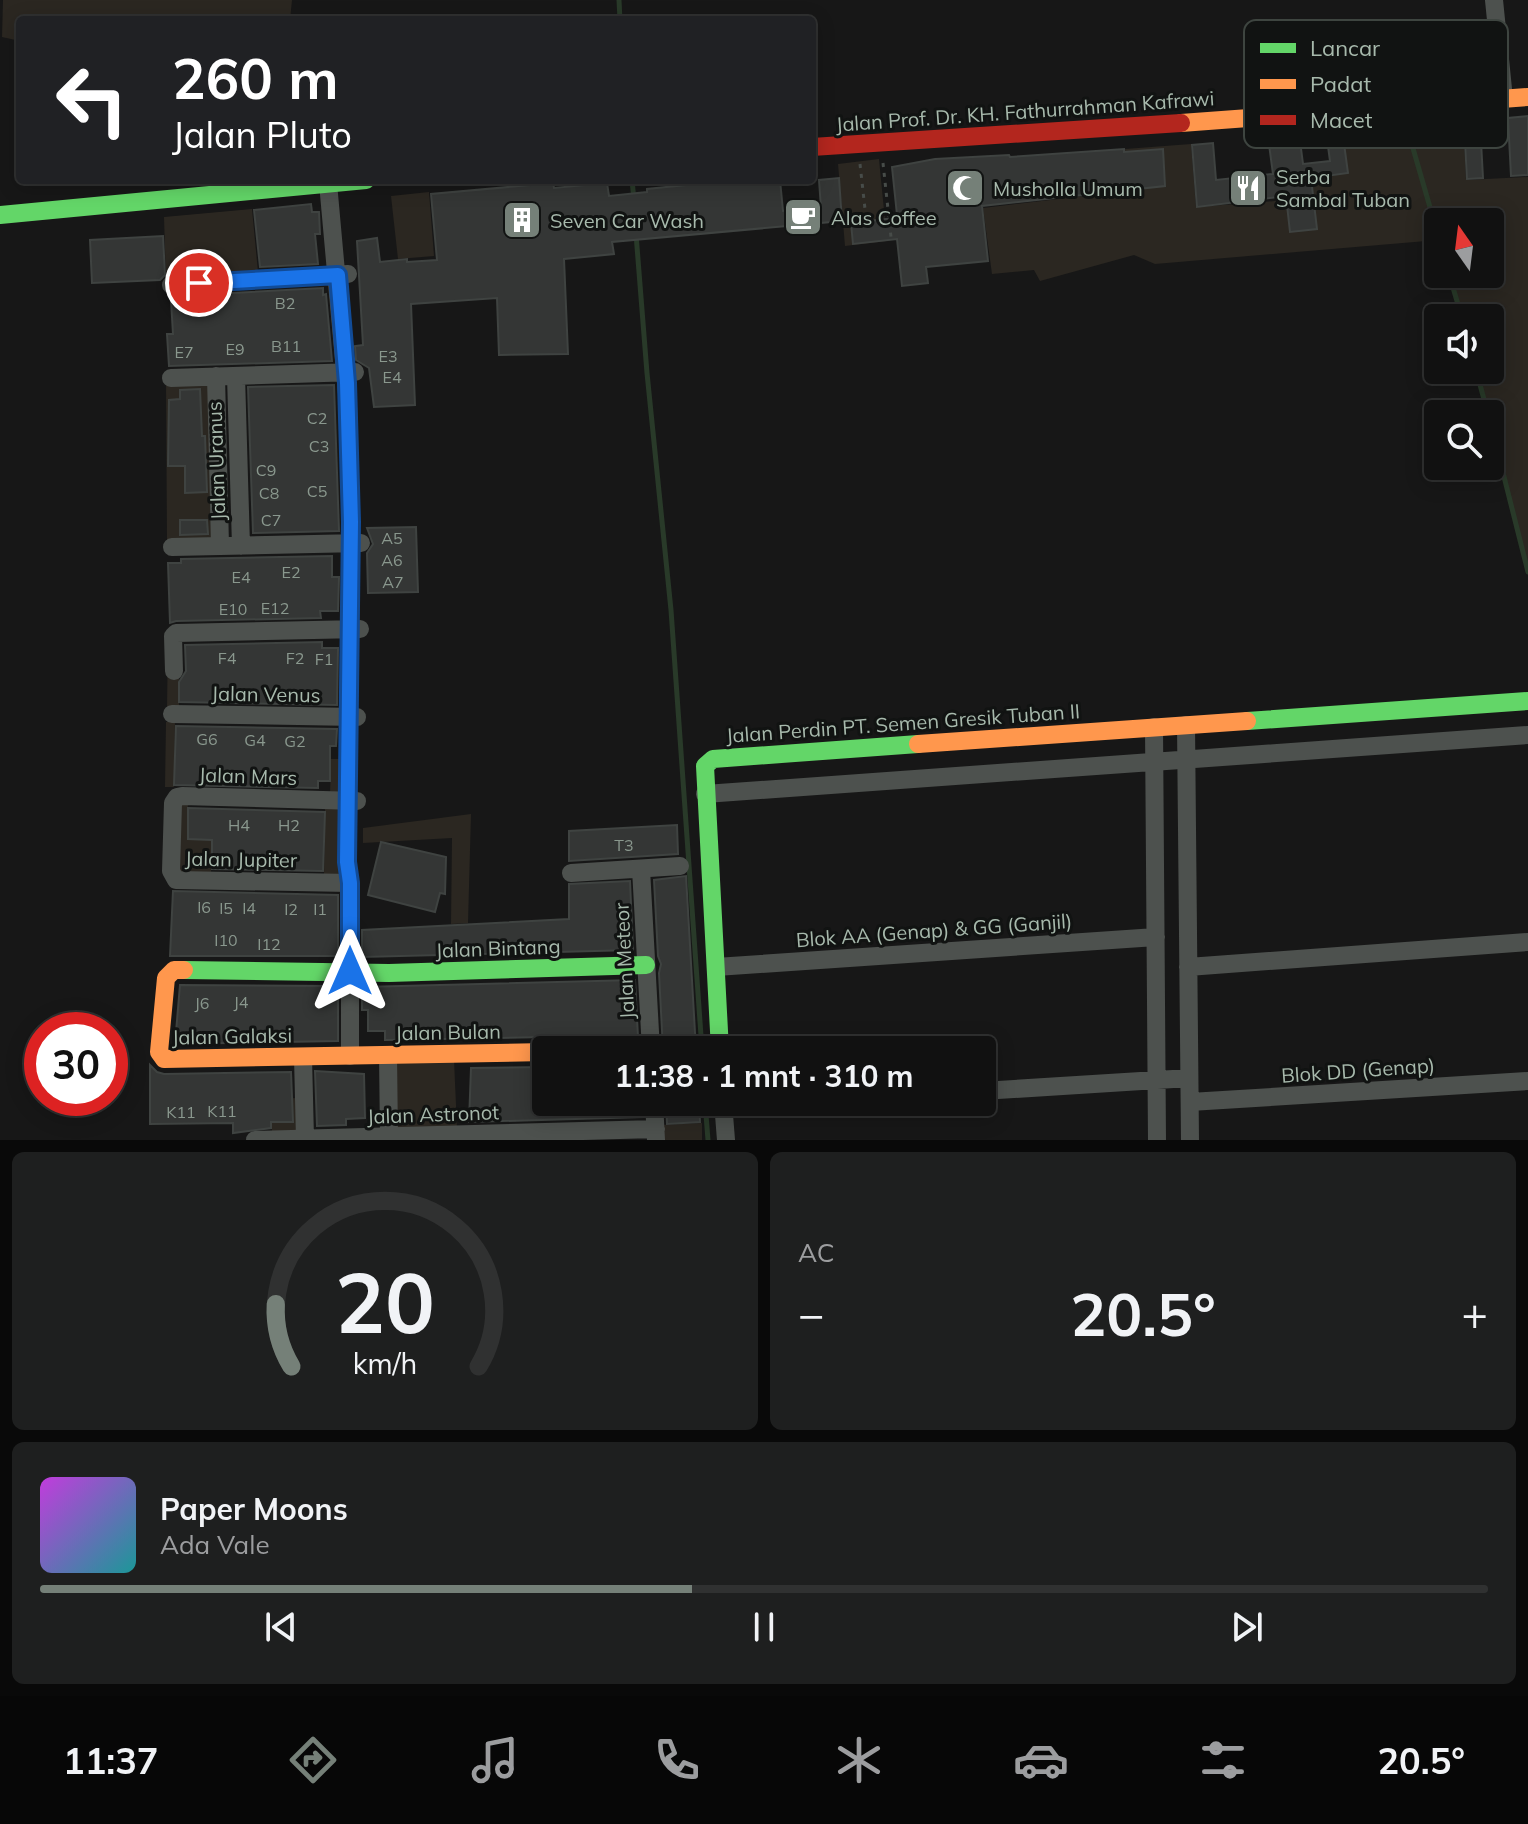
<!DOCTYPE html>
<html lang="id">
<meta charset="utf-8">
<style>
body{margin:0;font-family:Mulish,sans-serif;background:#1e1f1f;color:#f1f3f6;height:100vh;display:flex;flex-direction:column;font-size:30px;white-space:nowrap}
*{box-sizing:border-box;margin:0}
p{font-size:26px;color:#9c9d9f}
.icon{flex:none;width:44px;height:44px;fill:none;stroke:currentColor;stroke-width:2;stroke-linecap:round;stroke-linejoin:round}
.map{position:relative;height:1140px;overflow:hidden}
.sheet{display:flex;flex-direction:column;gap:12px;padding:12px;background:#090909;flex:1}
.sheet>*{flex:none}
.banner{position:absolute;left:16px;top:16px;width:800px;height:168px;border-radius:8px;box-shadow:0 4px 20px #0003,0 0 0 2px #303131;background:#202124;color:#fff;overflow:hidden}
.needle{width:52px;rotate:346deg}
.fabs{position:absolute;left:1424px;top:208px;display:grid;gap:16px}
.fabs a{display:grid;place-items:center;width:80px;height:80px;border-radius:8px;background:#111;box-shadow:0 4px 20px #0003,0 0 0 2px #303131;font-size:40px}
.speed{position:absolute;left:24px;top:1012px;display:flex;gap:16px;font-size:40px;font-weight:700;text-align:center}
.speed>*{display:grid;place-content:center;width:104px;height:104px;border-radius:50%;background:#111;box-shadow:0 4px 20px #0003,0 0 0 2px #303131;line-height:1}
.speed .limit{border:12px solid #d22;background:#fff;color:#111}
.pin{position:absolute;display:grid;place-items:center;width:68px;height:68px;color:#fff;margin:-34px;border:4px solid #fff;border-radius:50%;box-shadow:0 2px 8px #0007}
.me{position:absolute;width:88px;margin:-44px;rotate:0deg;stroke-linejoin:round;filter:drop-shadow(0 0 6px #0008)}
.turn{display:flex;align-items:center;gap:28px;height:168px;padding:0 24px;font-size:36px}
.turn .icon{width:104px;height:104px;stroke-width:2.5}
.turn b{display:block;font-size:56px;line-height:68px}
.big{font-size:60px;font-weight:700;line-height:1.1}
.sheet .tile{flex:1;display:flex;flex-direction:column;justify-content:center;gap:12px;min-width:0;padding:0 28px;border-radius:12px;background:#1e1f1f}
.sheet .dial{align-items:center;gap:0}
.dial svg{height:208px;overflow:visible;fill:none;stroke:#303131;stroke-width:7;stroke-linecap:round;text-anchor:middle}
.dial text{fill:#f1f3f6;stroke:none}
.song{display:flex;align-items:center;gap:24px}
.cover{width:96px;height:96px;border-radius:12px;background:linear-gradient(135deg,hsl(290 70% 55%),hsl(180 70% 35%))}
.played{height:8px;border-radius:4px;background:linear-gradient(90deg,#758078 45%,#303131 45%)}
.keys{display:flex;justify-content:space-around;direction:ltr}
.heat{display:flex;justify-content:space-between;align-items:center;font-size:44px;direction:ltr}
.sheet .tiles{flex:1;display:grid;gap:12px;grid-template-columns:1fr 1fr}
.tile:last-child{grid-column:span 2}
.trip{position:absolute;left:532px;top:1036px;width:464px;height:80px;border-radius:8px;background:#111;box-shadow:0 4px 20px #0003,0 0 0 2px #303131;font-weight:700;line-height:80px;text-align:center}
.dock{display:flex;height:128px;justify-content:space-around;align-items:center;background:#070707;color:#9c9d9f}
.dock .icon{width:56px;height:56px}
.dock .current{color:#758078}
.dock b{font-size:36px;color:#f1f3f6}
.map>svg:first-child{display:block}
.green{fill:#2b2721}
.lines{fill:none;stroke-linecap:round;stroke-linejoin:round}
.stream{stroke:#293a29;stroke-width:5}
.building{fill:#343635;stroke:#3f4341;stroke-width:2}
.path{stroke:#474c49;stroke-width:3;stroke-dasharray:4 6;stroke-linecap:butt}
.street{stroke:#4d514e;stroke-width:18}
.fast{stroke:#63d668;stroke-width:18}
.slow{stroke:#ff974d;stroke-width:18}
.jam{stroke:#b3261e;stroke-width:18}
.route-casing{stroke:#114b97;stroke-width:20}
.route{stroke:#1a73e8;stroke-width:14}
.labels{text-anchor:middle;dominant-baseline:central;stroke-width:6;stroke-linejoin:round;paint-order:stroke}
.number-label{font-size:16px;fill:#8a988e}
.street-label{font-size:20px;fill:#a7b9ac;stroke:#111312}
.poi-label{font-size:20px;fill:#a7b9ac;stroke:#111312;text-anchor:start}
.key{fill:#111312;stroke:#3e4540;stroke-width:2}
.key-label{font-size:22px;fill:#a7b9ac}
</style>
<div class="map">
<svg width="1528" height="1140" viewBox="0 0 1528 1140">
<rect width="100%" height="100%" fill="#171717"/>
<path class="green" d="M3 0H292L290 20H20V41L2 37Z
M1463 120 1466 180 1528 177V572L1490 414 1476 370H1490V318H1462L1449 274H1490V222H1438V240L1155 264 1134 255 1040 281 1034 270 992 274 983 208 1127 191 1125 149 1191 144 1196 207 1275 201 1274 183 1348 172 1342 129Z
M879 159 887 241 845 246 838 164Z
M429 192 434 256 398 259 391 196Z
M252 209 258 272 166 281 164 217Z
M209 382 213 539 167 541 166 383Z
M179 638V708H167L168 639Z
M166 722H175L174 787H165Z
M331 759H341V795H330Z
M178 803H188L187 839 211 840V873L176 872Z
M325 808H341L340 875H324Z
M471 814 468 923 451 924 452 838 363 843V828Z
M454 1059 457 1129 394 1131 393 1060Z
M297 1098 298 1132 272 1133 271 1099Z
M702 1123V1140H661L660 1125Z"/>
<g class="lines">
<path class="stream" d="M619 0 620 20
M1406 124 1438 235
M632 180 634 200
M636 234 647 373 671 610 702 1050
M1449 274 1462 318
M1476 370 1488 414
M1490 421 1528 572
M705 1102 708 1140"/>
</g>
<path class="building" d="M1528 116V175L1511 176 1508 118Z
M1480 123 1483 178 1467 179 1464 124Z
M1342 129 1348 173 1311 178 1317 229 1290 232 1286 196 1197 207 1192 145 1213 143 1216 180 1273 174 1268 137 1299 133 1303 164 1330 161 1326 131Z
M1124 149V152L1163 149 1165 186 982 206 988 261 926 267 928 283 902 286 897 239 853 244 851 223 895 218 897 215 892 167 935 159 1009 155 1010 157Z
M839 178 842 221 612 242 614 254 564 259 568 354 499 355 497 298 411 304 415 405 374 407 369 368 356 360 355 346 363 345 357 241 377 238 380 262 407 259V262L437 260 431 194 553 183 554 188 607 183 609 196 647 192V189L706 183V180H780L783 211 821 208 819 180Z
M311 204 312 212H319L320 234H315L318 264 260 267 254 210Z
M163 236 165 275 160 280 92 283 90 240Z
M323 288V295L326 294 332 361 169 366 167 334H173L171 300 198 298 197 295Z
M334 385 339 531 253 533 248 387Z
M200 389 202 436H205L207 492 185 493V466H168L169 400 180 399V390Z
M180 520H207L208 534 180 535Z
M416 527 418 592 368 593 367 553 373 544 367 528Z
M332 556V577H339L338 611H320L321 618 176 621 170 623 168 563H181V559Z
M322 642V648H338L337 705 179 702V682L186 671 185 645Z
M176 726 337 729 336 746H330V781H318V788L174 785Z
M188 808 325 812 323 871 212 869V840L188 839Z
M677 825 678 854 569 861V831Z
M381 842 446 857 445 894 440 893 435 912 368 895Z
M686 876 696 1050H663L659 973 661 964 658 956 654 880Z
M630 881 633 950 362 957V930L569 919V884Z
M173 891 338 895V956H170Z
M635 980 638 1037 612 1038 604 1043 559 1044 546 1037 385 1040V1031H368V1010H362V987Z
M180 985 338 986V1041L175 1044Z
M150 1065 157 1072 164 1074 291 1072 293 1122H271V1128L233 1133V1123L150 1124Z
M546 1067V1102H642L643 1117 469 1122 471 1068Z
M315 1071 364 1074 365 1118 346 1119V1125L317 1126Z
M666 1102H699L700 1122 667 1124Z"/>
<g class="lines">
<path class="path" d="M883 163 891 237
M860 164 866 218"/>
<path class="street" d="M1494 0 1504 99
M328 183 348 405 351 544 347 862 350 883V1056
M171 285 348 274
M216 376 220 546
M236 376 241 546
M171 378 355 372
M172 547 361 543
M174 671 173 636 176 633 360 629
M172 714 357 717
M1186 725 1190 1140
M1154 727 1157 1140
M705 794 1528 735
M641 869 651 1050
M571 873 680 866
M350 883 176 880 171 871 173 803 177 797 182 796 357 801
M716 967 1156 937
M1188 967 1528 942
M613 1050 650 1049
M388 1055 389 1137
M303 1057 305 1139
M982 1091 1189 1078
M654 1102 656 1140
M723 1102 726 1140
M1190 1102 1528 1081
M724 1107 809 1102
M255 1140 656 1129"/>
<path class="fast" d="M0 215 366 180
M1247 721 1528 701
M184 970 389 973 646 965
M720 1050 705 766 713 759 918 744"/>
<path class="slow" d="M1181 123 1528 97
M918 744 1247 721
M184 970H174L166 978 159 1052 164 1059 546 1052"/>
<path class="jam" d="M812 147 1181 123"/>
</g>
<g class="lines">
<defs>
<path id="route" d="M199 283 338 275 347 383 351 522 347 862 350 883V971"/>
</defs>
<use href="#route" class="route-casing"/>
<use href="#route" class="route"/>
</g>
<defs>
<symbol id="mosque-square" viewBox="-11 -11 22 22"><rect x="-9" y="-9" width="18" height="18" rx="4" fill="#758078" stroke="#111312"/><path d="M3.5-4.9A6 6 0 1 0 3.5 4.9A5 5 0 1 1 3.5-4.9Z" fill="#fff"/></symbol>
<symbol id="restaurant-square" viewBox="-11 -11 22 22"><rect x="-9" y="-9" width="18" height="18" rx="4" fill="#758078" stroke="#111312"/><path d="M-5-6h1v4h1v-4h1v4h1v-4h1v5L-1.5 .5V6h-2V.5L-5-1ZM5-6V6H3V1.5H1.5Q1.5-4 5-6Z" fill="#fff"/></symbol>
<symbol id="cafe-square" viewBox="-11 -11 22 22"><rect x="-9" y="-9" width="18" height="18" rx="4" fill="#758078" stroke="#111312"/><path d="M-5.5-4.5H6V0H3Q3 3.5 0 3.5H-2.5Q-5.5 3.5-5.5 0ZM3-3.2v2h1.7v-2ZM-6 4.5H4V6H-6Z" fill="#fff"/></symbol>
<symbol id="building-square" viewBox="-11 -11 22 22"><rect x="-9" y="-9" width="18" height="18" rx="4" fill="#758078" stroke="#111312"/><path d="M-4-6H4V6H1V3H-1V6H-4ZM-2.5-4.3h1.7v1.8h-1.7ZM.8-4.3h1.7v1.8H.8ZM-2.5-1h1.7V.8h-1.7ZM.8-1h1.7V.8H.8Z" fill="#fff"/></symbol>
</defs>
<g fill-rule="evenodd">
<use href="#mosque-square" x="943" y="166" width="44" height="44"/>
<use href="#restaurant-square" x="1226" y="166" width="44" height="44"/>
<use href="#cafe-square" x="781" y="195" width="44" height="44"/>
<use href="#building-square" x="500" y="198" width="44" height="44"/>
</g>
<g class="labels">
<g class="number-label">
<text x="285" y="303">B2</text>
<text x="286" y="346">B11</text>
<text x="235" y="349">E9</text>
<text x="184" y="352">E7</text>
<text x="388" y="356">E3</text>
<text x="392" y="377">E4</text>
<text x="317" y="418">C2</text>
<text x="319" y="446">C3</text>
<text x="266" y="470">C9</text>
<text x="317" y="491">C5</text>
<text x="269" y="493">C8</text>
<text x="271" y="520">C7</text>
<text x="392" y="538">A5</text>
<text x="392" y="560">A6</text>
<text x="291" y="572">E2</text>
<text x="241" y="577">E4</text>
<text x="393" y="582">A7</text>
<text x="275" y="608">E12</text>
<text x="233" y="609">E10</text>
<text x="227" y="658">F4</text>
<text x="295" y="658">F2</text>
<text x="324" y="659">F1</text>
<text x="207" y="739">G6</text>
<text x="255" y="740">G4</text>
<text x="295" y="741">G2</text>
<text x="239" y="825">H4</text>
<text x="289" y="825">H2</text>
<text x="624" y="845">T3</text>
<text x="204" y="907">I6</text>
<text x="226" y="908">I5</text>
<text x="249" y="908">I4</text>
<text x="291" y="909">I2</text>
<text x="320" y="909">I1</text>
<text x="226" y="940">I10</text>
<text x="269" y="944">I12</text>
<text x="241" y="1002">J4</text>
<text x="202" y="1003">J6</text>
<text x="222" y="1111">K11</text>
<text x="181" y="1112">K11</text>
</g>
<g class="street-label">
<text transform="translate(1025 111) rotate(-4)">Jalan Prof. Dr. KH. Fathurrahman Kafrawi</text>
<text transform="translate(216 461) rotate(-92)">Jalan Uranus</text>
<text transform="translate(266 694) rotate(1)">Jalan Venus</text>
<text transform="translate(903 723) rotate(-4)">Jalan Perdin PT. Semen Gresik Tuban II</text>
<text transform="translate(248 776) rotate(2)">Jalan Mars</text>
<text transform="translate(241 859) rotate(1)">Jalan Jupiter</text>
<text transform="translate(934 930) rotate(-4)">Blok AA (Genap) &amp; GG (Ganjil)</text>
<text transform="translate(498 948) rotate(-2)">Jalan Bintang</text>
<text transform="translate(624 961) rotate(-93)">Jalan Meteor</text>
<text transform="translate(448 1032) rotate(-1)">Jalan Bulan</text>
<text transform="translate(232 1036) rotate(-1)">Jalan Galaksi</text>
<text transform="translate(1358 1070) rotate(-4)">Blok DD (Genap)</text>
<text transform="translate(433 1114) rotate(-2)">Jalan Astronot</text>
</g>
<g class="poi-label">
<text x="1276" y="176">Serba<tspan x="1276" dy="23">Sambal Tuban</tspan></text>
<text x="993" y="188">Musholla Umum</text>
<text x="831" y="217">Alas Coffee</text>
<text x="550" y="220">Seven Car Wash</text>
</g>
</g>
<rect x="1244" y="20" width="264" height="128" rx="12" class="key"/>
<rect x="1260" y="43" width="36" height="10" fill="#63d668"/>
<rect x="1260" y="79" width="36" height="10" fill="#ff974d"/>
<rect x="1260" y="115" width="36" height="10" fill="#b3261e"/>
<g class="key-label">
<text x="1310" y="56">Lancar</text>
<text x="1310" y="92">Padat</text>
<text x="1310" y="128">Macet</text>
</g>
</svg>
<div class="fabs">
<a><svg class="needle" viewBox="-14 -14 28 28"><path d="M0-13l5 13h-10z" fill="#e53935"/><path d="M0 13l5-13h-10z" fill="#9c9d9f"/></svg></a>
<a><svg class="icon" aria-label="sound" viewBox="0 0 24 24"><path d="M4 9h4l5-4v14l-5-4H4zM17 9q2 3 0 6"/></svg></a>
<a><svg class="icon" aria-label="search" viewBox="0 0 24 24"><circle cx="10" cy="10" r="6"/><path d="M15 15l6 6"/></svg></a>
</div>
<div class="speed"><div class="limit">30</div></div>
<div class="pin" style="left:199px;top:283px;background:#d93025"><svg class="icon" aria-label="arrive" viewBox="0 0 24 24"><path d="M6 21V4h12l-3 4 3 4H6"/></svg></div>
<svg class="me" style="left:350px;top:971px" viewBox="-20 -20 40 40"><path d="M0-17L14 15 0 8-14 15z" fill="#1a73e8" stroke="#fff" stroke-width="4"/></svg>
<div class="trip">11:38 · 1 mnt · 310 m</div>
<div class="banner">
<div class="turn"><svg class="icon" aria-label="left" viewBox="0 0 24 24"><path d="M17 20v-9H6M10 6l-5 5 5 5"/></svg><div><b>260 m</b>Jalan Pluto</div></div>
</div>
</div>
<section class="sheet">
<div class="tiles">
<div class="tile dial"><svg viewBox="0 0 100 80">
<path d="M14 69A42 42 0 1 1 86 69"/>
<path d="M14 69A42 42 0 0 1 8 45" stroke="#758078"/>
<text x="50" y="56" font-size="32" font-weight="700">20</text>
<text x="50" y="72" font-size="11">km/h</text>
</svg></div>
<div class="tile"><p>AC</p>
<div class="heat"><a>−</a><b class="big">20.5°</b><a>+</a></div>
</div>
<div class="tile">
<div class="song"><i class="cover"></i><div><b>Paper Moons</b><p>Ada Vale</p></div></div>
<div class="played"></div>
<div class="keys"><svg class="icon" aria-label="previous" viewBox="0 0 24 24"><path d="M18 5L8 12l10 7zM5 5v14"/></svg><svg class="icon" aria-label="pause" viewBox="0 0 24 24"><path d="M8 5v14M16 5v14"/></svg><svg class="icon" aria-label="next" viewBox="0 0 24 24"><path d="M6 5l10 7-10 7zM19 5v14"/></svg></div>
</div>
</div>
</section>
<nav class="dock">
<b>11:37</b>
<svg class="icon current" aria-label="directions" viewBox="0 0 24 24"><path d="M12 3l9 9-9 9-9-9zM9 14v-3h6M13 9l2 2-2 2"/></svg>
<svg class="icon" aria-label="music" viewBox="0 0 24 24"><path d="M9 18V5l10-2v13"/><circle cx="6" cy="18" r="3"/><circle cx="16" cy="16" r="3"/></svg>
<svg class="icon" aria-label="phone" viewBox="0 0 24 24"><path d="M5 4h4l2 5-3 2q2 4 5 5l2-3 5 2v4C11 20 4 13 5 4z"/></svg>
<svg class="icon" aria-label="climate" viewBox="0 0 24 24"><path d="M12 3v18M4 7l16 10M4 17L20 7"/></svg>
<svg class="icon" aria-label="car" viewBox="0 0 24 24"><path d="M5 17H2v-5l4-1 3-4h7l3 4 3 1v5h-3M9 17h6M6 11h13"/><circle cx="7" cy="17" r="2"/><circle cx="17" cy="17" r="2"/></svg>
<svg class="icon" aria-label="filters" viewBox="0 0 24 24"><path d="M4 7h16M4 17h16"/><circle cx="9" cy="7" r="2"/><circle cx="15" cy="17" r="2"/></svg>
<b>20.5°</b>
</nav>
